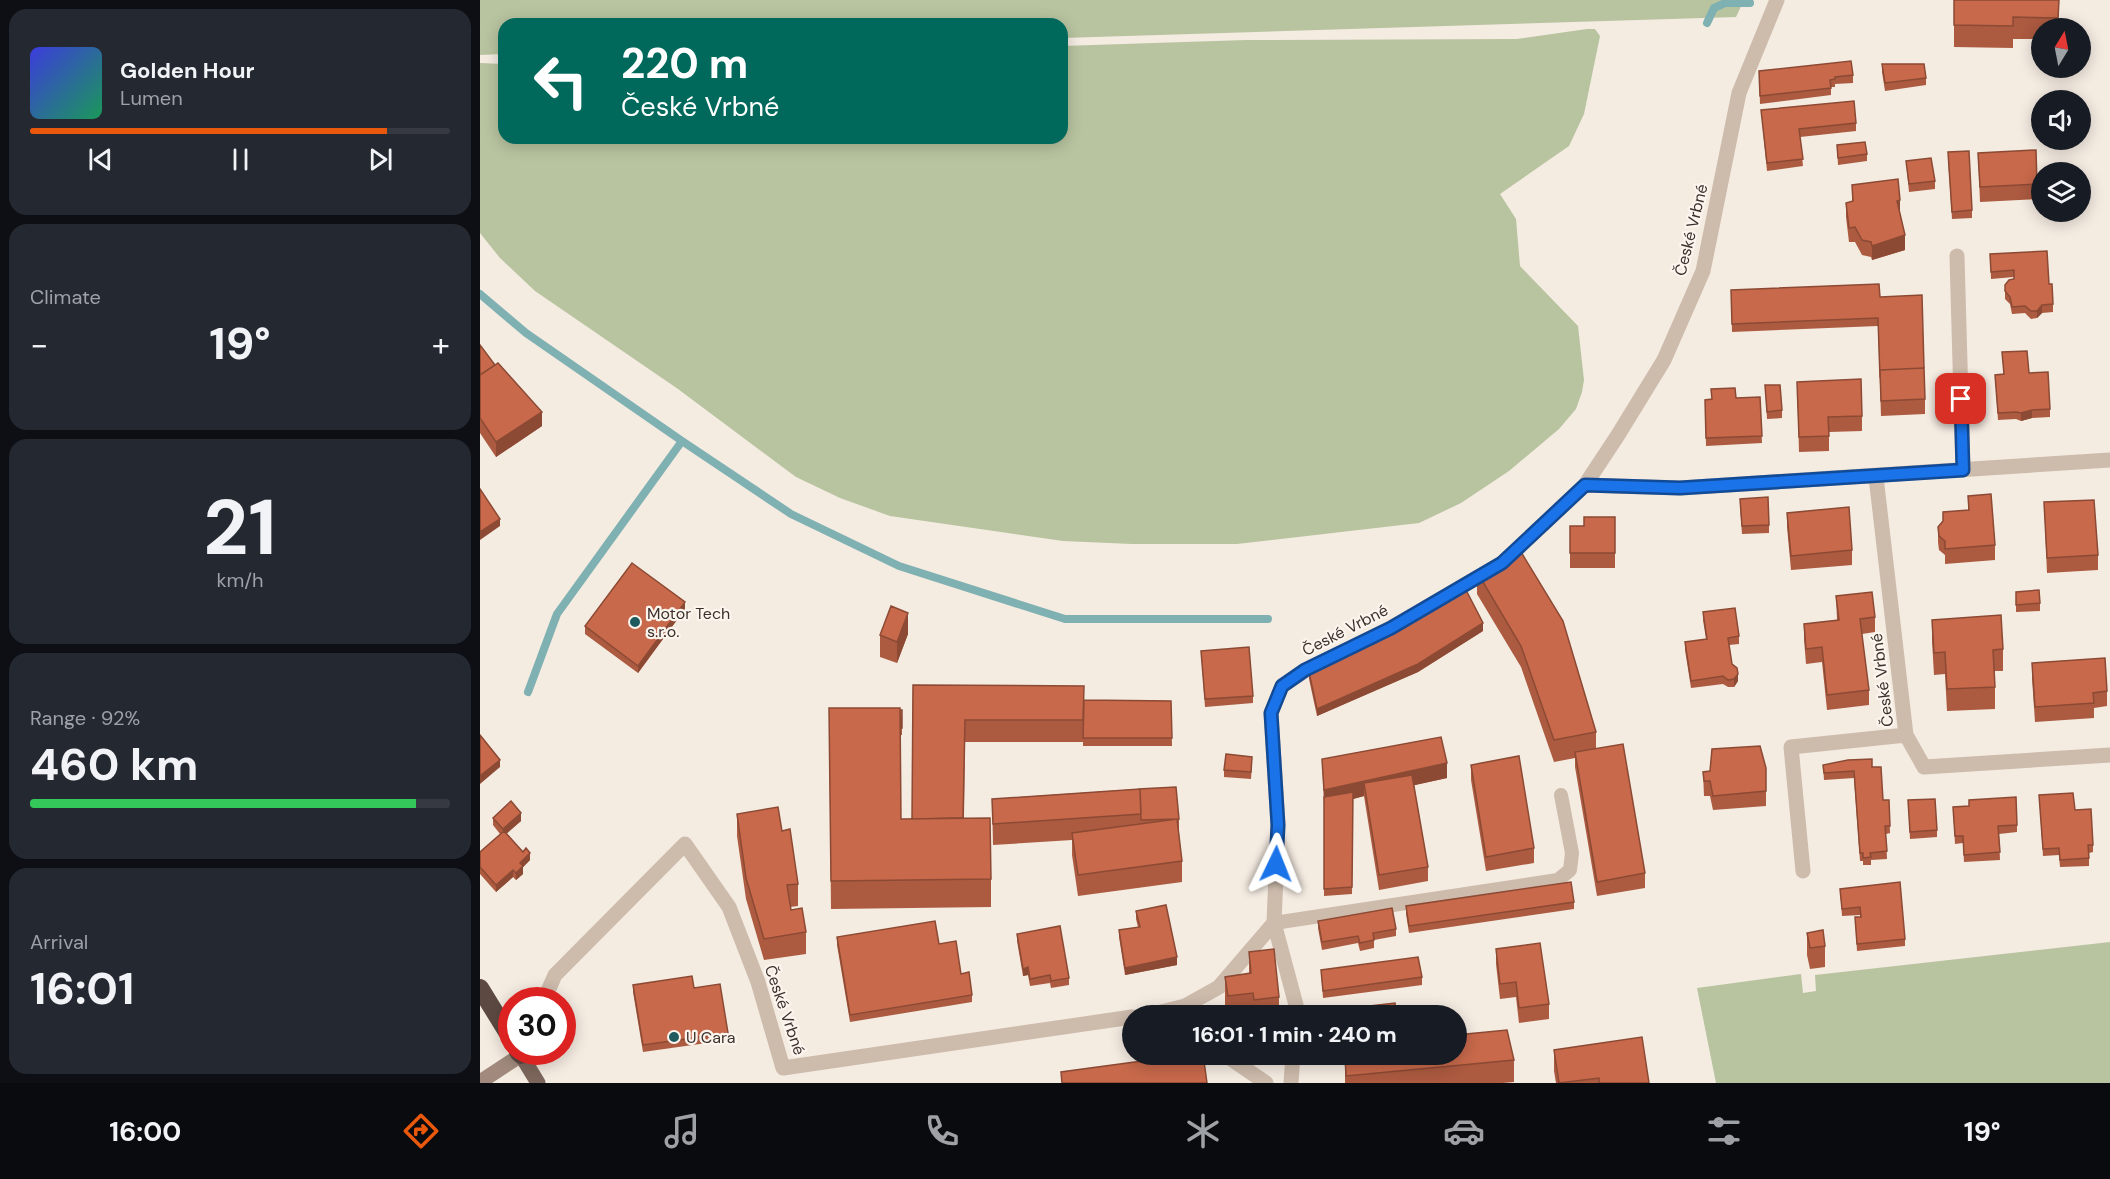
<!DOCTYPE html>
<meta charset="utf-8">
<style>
body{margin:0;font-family:"DM Sans",sans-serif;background:#242831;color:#f1f3f6;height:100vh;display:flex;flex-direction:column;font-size:22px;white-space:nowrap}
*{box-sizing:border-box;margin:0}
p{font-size:20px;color:#9ea1a6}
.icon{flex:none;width:33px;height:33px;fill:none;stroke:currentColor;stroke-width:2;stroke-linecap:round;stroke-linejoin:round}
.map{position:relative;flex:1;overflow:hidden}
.side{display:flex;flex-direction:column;gap:9px;padding:9px;background:#0d0f14;width:480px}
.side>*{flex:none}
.banner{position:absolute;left:18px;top:18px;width:570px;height:126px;border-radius:18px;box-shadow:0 3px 15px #0003;background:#00695c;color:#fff;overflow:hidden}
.needle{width:39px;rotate:10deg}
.tools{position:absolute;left:1551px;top:18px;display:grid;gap:12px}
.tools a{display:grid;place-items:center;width:60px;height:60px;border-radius:50%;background:#171b24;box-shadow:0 3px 15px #0003;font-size:30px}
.speed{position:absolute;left:18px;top:987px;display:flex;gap:12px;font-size:30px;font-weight:700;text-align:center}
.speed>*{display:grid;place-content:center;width:78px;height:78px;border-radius:50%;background:#171b24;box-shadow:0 3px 15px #0003;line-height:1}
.speed .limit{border:9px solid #d22;background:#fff;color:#111}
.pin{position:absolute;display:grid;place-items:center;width:51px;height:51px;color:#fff;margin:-26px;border-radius:12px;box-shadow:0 3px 9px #0006}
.me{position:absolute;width:66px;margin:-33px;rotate:2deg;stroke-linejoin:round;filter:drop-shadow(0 0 4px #0008)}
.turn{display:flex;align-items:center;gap:21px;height:126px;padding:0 24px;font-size:27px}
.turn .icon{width:78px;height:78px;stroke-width:2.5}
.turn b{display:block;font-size:42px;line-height:51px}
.big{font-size:45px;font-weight:700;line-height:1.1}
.side .widget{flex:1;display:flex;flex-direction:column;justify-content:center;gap:9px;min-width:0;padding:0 21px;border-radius:18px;background:#242831}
.side .dial{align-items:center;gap:0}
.dial b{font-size:78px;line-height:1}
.song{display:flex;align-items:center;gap:18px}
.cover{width:72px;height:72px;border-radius:9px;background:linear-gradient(135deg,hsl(240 70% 55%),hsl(150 70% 35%))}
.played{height:6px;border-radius:3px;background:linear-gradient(90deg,#ea580c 85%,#363941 85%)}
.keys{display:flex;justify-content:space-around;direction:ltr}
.heat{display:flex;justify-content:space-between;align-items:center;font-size:33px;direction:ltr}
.charge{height:9px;border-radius:4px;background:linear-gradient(90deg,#34c759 92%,#363941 0)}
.trip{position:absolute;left:642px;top:1005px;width:345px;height:60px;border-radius:30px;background:#171b24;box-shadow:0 3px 15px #0003;font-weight:700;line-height:60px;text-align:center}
.dock{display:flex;height:96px;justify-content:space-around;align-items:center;background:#090b0e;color:#9ea1a6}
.dock .icon{width:42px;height:42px}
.dock .active{color:#ea580c}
.dock b{font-size:27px;color:#f1f3f6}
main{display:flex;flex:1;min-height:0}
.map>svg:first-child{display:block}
.green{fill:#b8c4a0}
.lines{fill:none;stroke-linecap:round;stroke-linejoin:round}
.stream{stroke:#7fb0b2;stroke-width:8}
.lane{stroke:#cdbbac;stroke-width:14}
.street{stroke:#cdbbac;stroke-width:15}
.secondary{stroke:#a18a7d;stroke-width:15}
.primary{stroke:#7d675c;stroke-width:15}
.highway{stroke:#5c4a42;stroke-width:18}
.wall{fill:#ac5a40}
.shaded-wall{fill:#8c4a34}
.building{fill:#c8694b;stroke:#8c4a34;stroke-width:1.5}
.route-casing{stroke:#114b97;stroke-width:15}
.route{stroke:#1a73e8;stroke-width:10}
.poi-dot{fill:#1f5a5e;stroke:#fbf5ee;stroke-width:2}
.labels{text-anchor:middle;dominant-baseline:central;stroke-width:4.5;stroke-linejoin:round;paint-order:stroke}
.street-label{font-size:16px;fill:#3b302b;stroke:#fbf5ee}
.poi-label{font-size:16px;fill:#3b302b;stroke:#fbf5ee;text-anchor:start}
</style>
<main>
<section class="side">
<div class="widget">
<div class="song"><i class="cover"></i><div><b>Golden Hour</b><p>Lumen</p></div></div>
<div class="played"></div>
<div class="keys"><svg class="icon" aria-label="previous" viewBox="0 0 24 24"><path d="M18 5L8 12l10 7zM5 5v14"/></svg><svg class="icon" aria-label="pause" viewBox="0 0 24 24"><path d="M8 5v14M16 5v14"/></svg><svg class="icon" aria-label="next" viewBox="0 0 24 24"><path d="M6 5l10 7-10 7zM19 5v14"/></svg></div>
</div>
<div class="widget"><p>Climate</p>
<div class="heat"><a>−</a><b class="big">19°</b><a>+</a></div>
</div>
<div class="widget dial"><b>21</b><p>km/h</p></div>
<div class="widget"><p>Range · 92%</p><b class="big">460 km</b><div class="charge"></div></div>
<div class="widget"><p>Arrival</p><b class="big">16:01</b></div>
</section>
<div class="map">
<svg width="1630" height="1083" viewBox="0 0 1630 1083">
<rect width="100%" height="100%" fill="#f4ebe1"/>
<path class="green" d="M0 0H1264L1256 17 582 38V24H24V54L0 55Z
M1107 29H1115L1120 36 1104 114 1089 146 1020 194 1036 219 1040 266 1098 326 1104 380 1102 392 1096 409 1079 429 1029 471 981 503 939 523 757 544H652L583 541 410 516 360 498 316 477 198 389 55 291 20 258 0 233V63L24 64V138H582V46L766 40 1037 39Z
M1630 942V1083H1236L1217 988 1321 974 1323 993 1336 991 1335 975Z"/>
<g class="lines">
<path class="stream" d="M1227 23 1234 8 1245 3H1270
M0 294 46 333 202 441 311 514 419 566 585 619H788
M48 692 77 614 202 441"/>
<path class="lane" d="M794 923 1078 880 1090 870 1092 853 1081 795"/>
<path class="street" d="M1477 256 1483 470
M1396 477 1426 735 1444 767 1630 755
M1105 485 1200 488 1630 460
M1323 871 1311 747 1426 735
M794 923 816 1005V1016
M64 1000 75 975 205 844 249 907 278 982 303 1068 652 1017
M665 1016 705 1006 739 987 794 923 798 825 791 713 802 686 826 670 911 628 1022 563 1105 485 1138 435 1184 360 1223 271 1259 93 1297 0
M744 1054 786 1083
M811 1083 813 1054"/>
<path class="secondary" d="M0 1082 41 1055"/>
<path class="primary" d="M41 1055 58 1083"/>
<path class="highway" d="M0 988 32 1040
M38 1052 41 1055"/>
</g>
<path class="wall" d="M1474 0H1579L1578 28H1562V39H1533V48L1474 47Z
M1402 64 1446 78V85L1405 91 1402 72Z
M1279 71 1373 75V83L1355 84V87H1351V95L1280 104Z
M1281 110 1376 123V131L1320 137 1323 166 1287 171Z
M1357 145 1387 154V161L1358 165Z
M1498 153 1557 184V199L1500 202Z
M1468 159 1492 210V218L1472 219Z
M1426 161 1455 181V189L1429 192Z
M1372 185 1420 214 1425 250 1392 260 1391 257 1382 255 1375 242H1369L1366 217V203L1372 202Z
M1510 254 1569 284 1573 304V312L1562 313 1557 318 1551 319 1545 313 1532 314 1530 304 1525 299V285L1534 279V277L1511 279Z
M1251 290 1400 297 1445 399V414L1401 416 1398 326 1252 332Z
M0 345 62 426 16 457 0 433Z
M1522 352 1549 373 1570 409V417L1552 418 1541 421 1536 419 1518 420 1515 375 1524 374Z
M1317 382 1382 416V431L1349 432V451L1319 452Z
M1285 385 1302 410V418L1287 419Z
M1280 397 1282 443 1226 446 1225 400Z
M1488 496 1515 545V560L1465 564V555L1459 550 1458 542V527L1463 521V512L1488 510Z
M1564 502 1618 555V570L1567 573Z
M1260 506 1289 525V533L1262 534Z
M1307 513 1372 550V565L1311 570 1307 527Z
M1135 517V568H1090V526H1104Z
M997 572 1116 732V749L1165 873V888L1117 896 1095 767V758L1074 762 1041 667 997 594Z
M1536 592 1560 603V611L1536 612Z
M1356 596 1395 617V632L1382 634 1389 690V705L1347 710 1342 662 1326 664 1324 639V624L1357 620Z
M205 609 158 673 105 634V626Z
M1223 612 1259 636V644L1249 645 1252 664 1258 681 1254 687H1248L1243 684 1211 688 1205 650V642L1226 639 1223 620Z
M1452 620 1523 649V671H1515V709L1467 711 1465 674 1454 675 1452 641Z
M1003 631 938 672 837 716 829 679V672Z
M428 634 417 663 400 657V635Z
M721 651 773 696V703L725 707Z
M1552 663 1627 691V706L1614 708V718L1555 722 1552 678Z
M433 685 604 700 691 701 692 746H603V742H485L484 818 511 879V907L351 909 349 708 422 710V735H421V819H432Z
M842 759 967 778 934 785 948 867V881L899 890 884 796 873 799 872 894 844 896V805Z
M772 764 771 779 744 777V770Z
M991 765 1054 848V863L1006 871 991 780Z
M1343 765 1392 767 1403 800H1409L1410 833 1406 834 1407 859 1391 860V865H1383V861H1380L1374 778 1344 780Z
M1223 772 1286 783V806L1233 810 1230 796H1224Z
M658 789 699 819V834L702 861V882L598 896 592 855V840L513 845 512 799Z
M1559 795 1595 810 1613 845V852L1609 853V866L1580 867 1579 855 1563 856Z
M1428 800 1457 830V837L1430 839Z
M1489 800 1537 825V832L1519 834 1520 860 1484 862 1483 843 1475 844 1473 807 1489 806Z
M257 814 302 831 318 884V906L310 907 311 910 326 932V954L284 960 266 899 257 836Z
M13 818 41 821 26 833 50 860 43 867V874L36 880 33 877 16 892 0 874V852L20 834 13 825Z
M1360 889 1425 939V946L1377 951 1375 917H1380V915L1362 916Z
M1094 902V909L929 933 926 914V906Z
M656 911 697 965 645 975 639 937V930L658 927 656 919Z
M838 921 916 929V936L894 940V948L880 951 878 943 842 950 838 928Z
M1327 933 1345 946V967L1330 969 1327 955Z
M537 934 589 978V985L571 988 570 983 550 986 548 975 543 976 537 941Z
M357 937 459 944 481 974 492 995V1002L370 1022 357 945Z
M1016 949 1069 1004V1019L1039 1023 1036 997 1020 999 1016 964Z
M769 952 799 997V1016H747L745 1005V977L769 974Z
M841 970 942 977V985L843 998Z
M153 985 214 988 248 1033V1040L163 1052 153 992Z
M1074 1050 1169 1083H1076L1074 1071Z
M976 1054 1034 1060V1082L1023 1083H865V1056Z"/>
<path class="shaded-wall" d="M1420 200V215L1417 201Z
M1425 235V250L1392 260V246Z
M1562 305V313L1557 318V311Z
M1552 410V418L1541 421V413Z
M62 412V426L16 457V442Z
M20 519V526L0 540V532Z
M205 602V609L158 673V666Z
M428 613V634L417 663V642Z
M1003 623V631L938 672 837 716V709Z
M1258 674V681L1254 687V679Z
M20 760V767L0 784V776Z
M967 763V778L886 796 884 783V796L873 799 872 894 873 799 844 805V790Z
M41 813V821L23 837V829Z
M50 853V860L43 867V874L36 880V873L40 863Z
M33 870V877L16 892V885Z
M697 957V965L645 975V968Z
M548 967V975L543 976V969Z"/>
<path class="building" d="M1474 0H1579L1578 18 1533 17V26L1474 25Z
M1371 61 1373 75 1355 77V79L1350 80 1351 88 1280 96 1279 71Z
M1402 64H1444L1446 78 1405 83Z
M1374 101 1376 123 1319 129 1323 159 1287 163 1281 110Z
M1385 142 1387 154 1358 158 1357 145Z
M1556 150 1557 184 1500 187 1498 153Z
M1489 151 1492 210 1472 212 1468 152Z
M1451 158 1455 181 1429 184 1426 161Z
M1418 179 1420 200 1417 201 1425 235 1392 246 1391 242 1382 240 1375 227 1369 228 1366 203 1373 201 1372 185Z
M1567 251 1569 284H1572L1573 304 1562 305 1557 311H1551L1545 306 1532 307 1530 297 1525 291V285L1529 280 1534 279V270L1511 272 1510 254Z
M1399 284 1400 297 1442 295 1444 368 1400 370V378L1398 318 1252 324 1251 290Z
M0 345 15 365 0 375Z
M1547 351 1549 373 1568 372 1570 409 1552 410 1541 413 1536 412 1518 413 1515 375 1524 374 1522 352Z
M18 363 62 412 16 442 0 418V375Z
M1444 368 1445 399 1401 401 1400 370Z
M1381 379 1382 416 1348 417 1349 436 1319 437 1317 382Z
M1285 385H1300L1302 410 1287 412Z
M1255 388 1256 398 1280 397 1282 436 1226 438 1225 400 1232 399 1231 389Z
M0 489 20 519 0 532Z
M1511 494 1515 545 1465 549V541L1459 536 1458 527 1463 521V512L1489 510 1488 496Z
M1288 497 1289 525 1262 526 1260 499Z
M1614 500 1618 555 1567 558 1564 502Z
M1369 507 1372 550 1311 556 1307 513Z
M1104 517H1135V553H1090V526H1104Z
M1038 547 1083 621 1116 732 1074 740 1041 646 997 572Z
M152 563 205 602 158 666 105 626Z
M985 588 1003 623 938 664 837 709 829 672 920 630Z
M1559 590 1560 603 1536 605V592Z
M1392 592 1395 617 1380 619 1389 690 1347 695 1342 647 1326 649 1324 624 1359 620 1356 596Z
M411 606 428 613 417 642 400 635Z
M1255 608 1259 636 1248 638 1252 664 1257 668 1258 674 1254 679 1248 680 1243 676 1211 681 1205 642 1227 639 1223 612Z
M1521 615 1523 649 1513 650 1515 687 1467 689 1465 652 1454 653 1452 620Z
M769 647 773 696 725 699 721 651Z
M1625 658 1627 691 1613 693 1614 703 1555 707 1552 663Z
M433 685 604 686 603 720H485L483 818 432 819Z
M604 700 691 701 692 738H603Z
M349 708H420L421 819 510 818 511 879 351 881Z
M420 710H422V728H421Z
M0 735 20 760 0 776Z
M961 737 967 763 844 790 842 759Z
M1143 744 1165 873 1117 882 1095 752Z
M1280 746 1286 768V791L1233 796 1230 781H1224L1223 772 1230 771 1232 749Z
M746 754 772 757 771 772 744 770Z
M1039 756 1054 848 1006 857 991 765Z
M1392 759V767H1401L1403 800H1409L1410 826H1405L1407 851 1390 853 1391 857 1383 858V853H1380L1374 771 1344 773 1343 765 1368 760Z
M932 775 948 867 899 875 884 783Z
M696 787 699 819 661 820 660 789H658Z
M660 789 661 814 513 824 512 799Z
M873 792 872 887 844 889V797Z
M1593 793 1595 810 1611 809 1613 845H1608L1609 858 1580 860 1579 848 1563 849 1559 795Z
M1536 797 1537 825 1518 826 1520 852 1484 855 1483 836H1475L1473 807 1489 806V800Z
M1455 799 1457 830 1430 832 1428 800Z
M31 801 41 813 23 829 13 818Z
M298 807 302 831 310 829 318 884 307 885 311 910 322 908 326 932 284 939 266 878 257 814Z
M697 819 702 861 598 875 592 833Z
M24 831 43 852 46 848 50 853 40 863 43 866 36 873 33 870 16 885 0 867V852Z
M1091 882 1094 902 929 926 926 906Z
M1420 882 1425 939 1377 944 1375 917H1381L1380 907 1362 909 1360 889Z
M686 905 697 957 645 968 639 930 660 927 656 911Z
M912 908 916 929 893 933 894 940 880 943 878 936 842 942 838 921Z
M455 921 459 944 476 941 481 974 489 972 492 995 370 1015 357 937Z
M580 926 589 978 571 981 570 975 550 979 548 967 543 969 537 934Z
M1343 930 1345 946 1330 948 1327 933Z
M1060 943 1069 1004 1039 1008 1036 982 1020 984 1016 949Z
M794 949 799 997 774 1000 773 993 748 996 745 977 771 973 769 952Z
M938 957 942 977 843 991 841 970Z
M212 976 214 988 240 984 248 1033 163 1045 153 985Z
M915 1003 916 1016H846V1011Z
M1027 1030 1034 1060 866 1076 865 1056 880 1054H976V1035Z
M1162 1037 1169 1083H1119V1078L1079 1083 1074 1050Z
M714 1054H723L727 1083H582L581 1072Z"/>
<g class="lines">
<defs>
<path id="route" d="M796 864 798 825 791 713 802 686 825 670 911 628 1022 563 1105 485 1200 488 1483 470 1481 399"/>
</defs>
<use href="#route" class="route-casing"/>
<use href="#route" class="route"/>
</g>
<g class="poi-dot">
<circle cx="155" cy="622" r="6"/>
<circle cx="194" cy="1037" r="6"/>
</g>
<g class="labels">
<g class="street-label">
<text transform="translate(1211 230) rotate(-76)">České Vrbné</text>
<text transform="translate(865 630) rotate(-27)">České Vrbné</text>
<text transform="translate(1402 680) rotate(-97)">České Vrbné</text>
<text transform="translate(305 1010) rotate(71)">České Vrbné</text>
</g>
<g class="poi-label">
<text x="167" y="613">Motor Tech<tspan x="167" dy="18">s.r.o.</tspan></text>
<text x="206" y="1037">U Cara</text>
</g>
</g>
</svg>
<div class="tools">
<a><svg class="needle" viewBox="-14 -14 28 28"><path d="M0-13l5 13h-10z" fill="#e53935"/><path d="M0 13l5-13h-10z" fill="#9ea1a6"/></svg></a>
<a><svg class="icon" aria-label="sound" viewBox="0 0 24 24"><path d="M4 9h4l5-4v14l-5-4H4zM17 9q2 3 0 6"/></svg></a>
<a><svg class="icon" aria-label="layers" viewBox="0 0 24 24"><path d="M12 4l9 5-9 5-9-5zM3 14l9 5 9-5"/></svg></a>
</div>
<div class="speed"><div class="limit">30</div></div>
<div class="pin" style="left:1481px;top:399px;background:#d93025"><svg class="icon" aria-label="arrive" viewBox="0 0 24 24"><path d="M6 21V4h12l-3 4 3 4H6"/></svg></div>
<svg class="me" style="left:796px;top:864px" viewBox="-20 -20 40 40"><path d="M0-17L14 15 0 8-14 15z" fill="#1a73e8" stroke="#fff" stroke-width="4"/></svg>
<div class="trip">16:01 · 1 min · 240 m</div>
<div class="banner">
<div class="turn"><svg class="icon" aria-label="left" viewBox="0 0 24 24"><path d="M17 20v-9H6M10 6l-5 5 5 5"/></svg><div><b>220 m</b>České Vrbné</div></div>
</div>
</div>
</main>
<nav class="dock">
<b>16:00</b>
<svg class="icon active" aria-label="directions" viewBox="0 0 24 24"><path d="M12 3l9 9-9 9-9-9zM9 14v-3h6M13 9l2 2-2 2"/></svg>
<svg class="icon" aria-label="music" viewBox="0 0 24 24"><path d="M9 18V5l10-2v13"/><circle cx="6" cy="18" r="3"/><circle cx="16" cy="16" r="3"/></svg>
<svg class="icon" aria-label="phone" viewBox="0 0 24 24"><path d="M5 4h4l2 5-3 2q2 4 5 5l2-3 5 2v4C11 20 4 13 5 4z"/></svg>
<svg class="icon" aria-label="climate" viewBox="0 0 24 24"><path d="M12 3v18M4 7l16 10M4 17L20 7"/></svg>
<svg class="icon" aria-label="car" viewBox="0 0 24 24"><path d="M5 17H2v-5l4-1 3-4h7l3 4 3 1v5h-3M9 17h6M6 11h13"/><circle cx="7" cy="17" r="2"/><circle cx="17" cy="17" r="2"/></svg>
<svg class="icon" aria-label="filters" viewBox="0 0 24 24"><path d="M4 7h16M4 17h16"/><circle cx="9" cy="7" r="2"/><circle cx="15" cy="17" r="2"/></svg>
<b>19°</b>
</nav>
